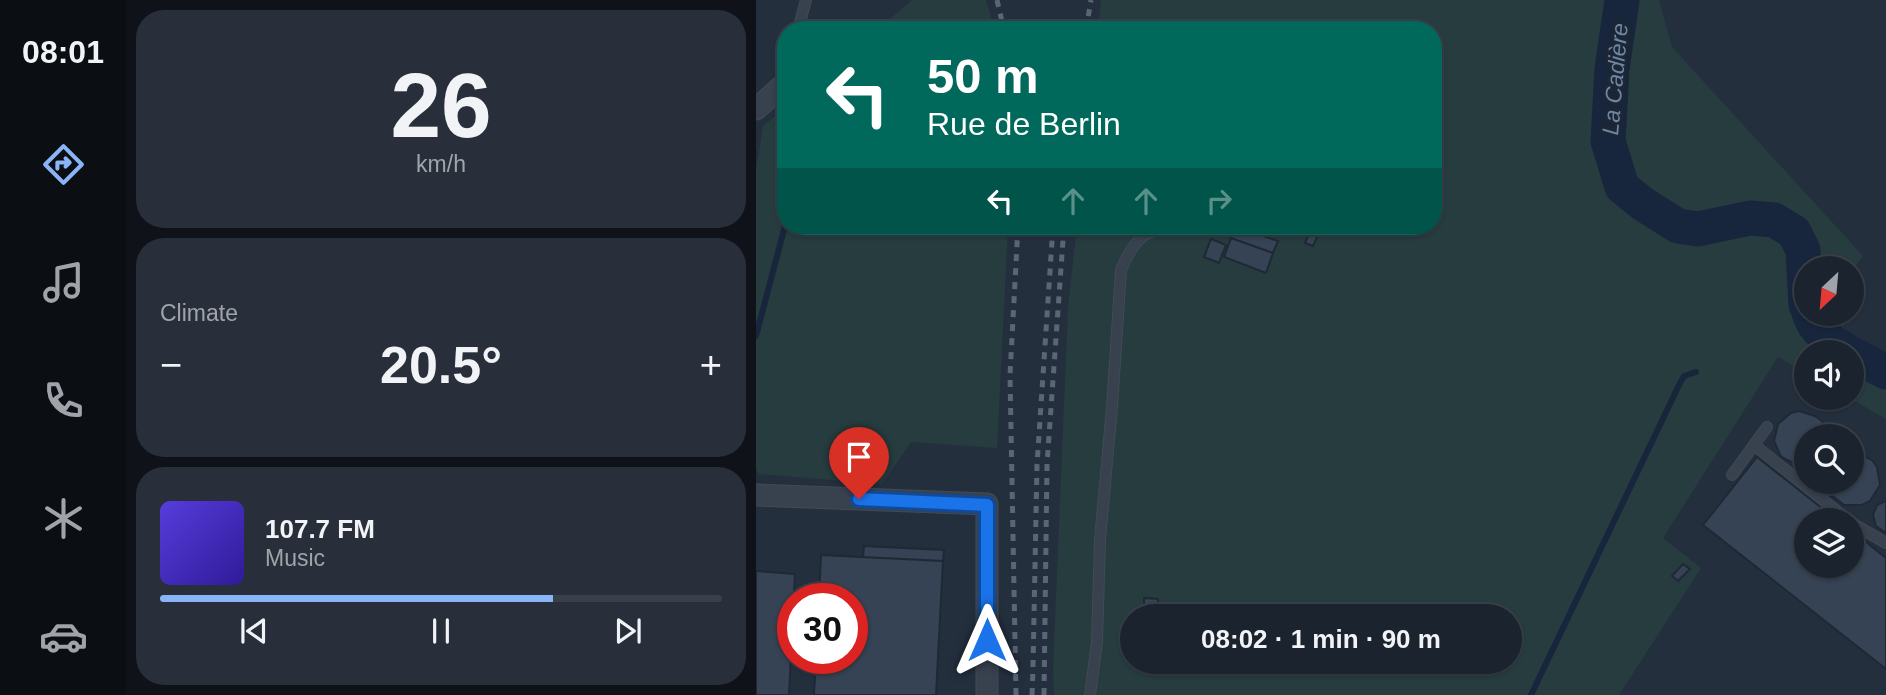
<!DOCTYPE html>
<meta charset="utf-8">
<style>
body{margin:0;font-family:Arial,sans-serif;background:#282f3a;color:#f1f3f6;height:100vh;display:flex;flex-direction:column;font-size:26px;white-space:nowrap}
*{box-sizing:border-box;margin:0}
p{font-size:23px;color:#a0a4aa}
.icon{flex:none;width:38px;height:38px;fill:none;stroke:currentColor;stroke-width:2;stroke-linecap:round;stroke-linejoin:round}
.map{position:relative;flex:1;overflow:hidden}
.drawer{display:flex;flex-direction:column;gap:10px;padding:10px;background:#0f1319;width:630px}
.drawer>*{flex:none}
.top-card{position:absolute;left:21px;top:21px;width:665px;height:214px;border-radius:28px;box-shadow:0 2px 5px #0004,0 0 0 2px #39404a;background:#00695c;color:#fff;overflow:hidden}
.needle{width:46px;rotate:206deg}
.buttons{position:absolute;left:1038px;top:256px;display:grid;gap:14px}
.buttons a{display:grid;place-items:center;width:70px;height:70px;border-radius:50%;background:#1b232e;box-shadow:0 2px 5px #0004,0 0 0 2px #39404a;font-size:35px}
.speed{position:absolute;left:21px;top:583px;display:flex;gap:14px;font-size:35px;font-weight:700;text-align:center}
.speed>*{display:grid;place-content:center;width:91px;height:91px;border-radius:50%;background:#1b232e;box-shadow:0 2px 5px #0004,0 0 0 2px #39404a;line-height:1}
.speed .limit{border:10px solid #d22;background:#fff;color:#111}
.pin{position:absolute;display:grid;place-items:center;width:60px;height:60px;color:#fff;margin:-72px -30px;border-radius:50% 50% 50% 0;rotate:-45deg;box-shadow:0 0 7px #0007}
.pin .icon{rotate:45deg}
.me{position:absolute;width:77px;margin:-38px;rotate:0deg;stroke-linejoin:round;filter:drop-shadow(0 0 5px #0008)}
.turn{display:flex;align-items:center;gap:24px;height:147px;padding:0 35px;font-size:32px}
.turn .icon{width:91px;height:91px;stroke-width:2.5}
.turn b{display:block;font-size:49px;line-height:60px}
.lanes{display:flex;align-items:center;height:66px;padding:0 35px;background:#0003;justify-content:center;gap:35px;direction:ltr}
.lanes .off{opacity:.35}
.big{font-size:52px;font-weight:800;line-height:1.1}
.drawer .tile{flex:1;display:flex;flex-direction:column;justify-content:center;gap:10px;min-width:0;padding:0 24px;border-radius:28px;background:#282f3a}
.drawer .dial{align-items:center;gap:0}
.dial b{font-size:91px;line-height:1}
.song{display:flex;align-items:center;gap:21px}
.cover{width:84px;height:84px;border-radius:10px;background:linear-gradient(135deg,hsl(250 70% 55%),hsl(250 70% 35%))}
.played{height:7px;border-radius:4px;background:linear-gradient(90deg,#8ab4f8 70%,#39404a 70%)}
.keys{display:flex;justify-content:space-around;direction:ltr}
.heat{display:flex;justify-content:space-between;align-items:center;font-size:38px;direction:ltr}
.trip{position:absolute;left:364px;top:604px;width:402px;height:70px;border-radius:35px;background:#1b232e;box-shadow:0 2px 5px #0004,0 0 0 2px #39404a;font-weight:800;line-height:70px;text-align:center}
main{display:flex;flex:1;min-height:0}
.tabs{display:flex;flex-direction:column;width:126px;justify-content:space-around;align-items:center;background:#0b0e12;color:#a0a4aa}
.tabs .icon{width:49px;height:49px}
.tabs .active{color:#8ab4f8}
.tabs b{font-size:32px;color:#f1f3f6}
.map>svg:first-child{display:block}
.green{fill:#263c3f;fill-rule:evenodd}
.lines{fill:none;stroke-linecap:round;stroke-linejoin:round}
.stream{stroke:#17263c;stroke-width:6}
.river{stroke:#17263c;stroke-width:35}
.building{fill:#364354;stroke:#1f2835;stroke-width:2}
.service-casing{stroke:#414a57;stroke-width:12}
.minor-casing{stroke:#414a57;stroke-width:23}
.service{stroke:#38414e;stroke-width:10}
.minor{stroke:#38414e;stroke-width:21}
.rail{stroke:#5a6575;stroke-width:5;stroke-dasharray:7 7;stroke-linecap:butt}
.route-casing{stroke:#114b97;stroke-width:18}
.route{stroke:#1a73e8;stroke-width:12}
.labels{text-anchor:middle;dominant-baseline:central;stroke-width:7;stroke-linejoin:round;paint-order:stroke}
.water-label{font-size:23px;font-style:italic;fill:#6d86a8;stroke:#1d2633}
</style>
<main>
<nav class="tabs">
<b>08:01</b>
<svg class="icon active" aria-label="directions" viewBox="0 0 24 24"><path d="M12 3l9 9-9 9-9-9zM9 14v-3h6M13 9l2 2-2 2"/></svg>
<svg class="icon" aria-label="music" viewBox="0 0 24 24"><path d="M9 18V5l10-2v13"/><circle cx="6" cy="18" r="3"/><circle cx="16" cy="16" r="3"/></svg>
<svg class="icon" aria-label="phone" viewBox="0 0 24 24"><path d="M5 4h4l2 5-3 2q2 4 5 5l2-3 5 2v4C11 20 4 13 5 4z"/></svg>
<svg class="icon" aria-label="climate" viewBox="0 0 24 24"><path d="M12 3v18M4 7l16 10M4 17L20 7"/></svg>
<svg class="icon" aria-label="car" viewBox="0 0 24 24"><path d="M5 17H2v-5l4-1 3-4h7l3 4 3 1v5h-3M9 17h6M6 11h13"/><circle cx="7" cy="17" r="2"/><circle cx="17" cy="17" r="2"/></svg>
</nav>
<section class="drawer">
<div class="tile dial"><b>26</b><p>km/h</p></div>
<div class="tile"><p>Climate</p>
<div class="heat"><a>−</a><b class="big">20.5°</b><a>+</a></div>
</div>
<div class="tile">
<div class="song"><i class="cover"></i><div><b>107.7 FM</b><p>Music</p></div></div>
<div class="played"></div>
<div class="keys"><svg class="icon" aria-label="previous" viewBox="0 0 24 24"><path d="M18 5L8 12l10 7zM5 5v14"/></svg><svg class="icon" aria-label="pause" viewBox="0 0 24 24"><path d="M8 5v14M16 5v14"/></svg><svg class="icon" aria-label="next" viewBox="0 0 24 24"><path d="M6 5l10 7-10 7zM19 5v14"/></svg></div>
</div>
</section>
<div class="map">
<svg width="1130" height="695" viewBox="0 0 1130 695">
<rect width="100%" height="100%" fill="#242f3e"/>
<path class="green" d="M156 0H230L239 30H121Z
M345 0H903L916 47 1107 256 1096 270V268H1050V313H1076L1111 354 1130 361V419L1092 397H1096V352H1050V373L1022 357 907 538 945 568 863 695H298L297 669 312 307 321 226H677V30H342ZM376 616H754V662H376Z
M30 107V226H252L241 448 155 442 126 484 3 474 0 469V171L7 126Z"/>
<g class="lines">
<path class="stream" d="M0 336 30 222
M775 695 923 385 928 376 940 372"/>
<path class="river" d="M866 0 856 69 852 141 866 187 887 204 922 226 942 229 994 218 1018 220 1038 232 1047 250 1050 305
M1053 313C1059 333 1076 342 1092 352
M1096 354 1130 372"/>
</g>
<path class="building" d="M556 226H566L557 246 549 243Z
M487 229 522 241 517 253 475 238 480 231Z
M475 238 517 253 510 273 468 257Z
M455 239 470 245 463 263 448 257Z
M1043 411 1059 416 1066 421 1072 436H1050V465H1042L1025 457 1018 441 1022 424 1035 413Z
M1100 452 1116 460 1121 467 1124 485 1114 501 1106 505H1088L1074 494 1070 481H1096V453Z
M1001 457 1081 520H1050V565H1096V531L1130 558V669L947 525Z
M1130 501V533L1120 526 1117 515 1121 505Z
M108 546 188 550 187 561 107 557Z
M65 555 187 561 180 695H58L60 658H96V598H63Z
M927 564 934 569 922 581 916 576Z
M0 571 39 574 33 695H0Z
M388 598 402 599V615L413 616H388Z"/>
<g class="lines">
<defs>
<path id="service" d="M42 30 50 0
M998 445 1092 520
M976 475 1011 427
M1096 523 1130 543
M334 695 341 642 344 540 356 407 365 270C390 209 412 238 460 228"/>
<path id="minor" d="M0 109 25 87
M0 495 231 504V695"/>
</defs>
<use href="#service" class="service-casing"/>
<use href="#minor" class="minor-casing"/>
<use href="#service" class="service"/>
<use href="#minor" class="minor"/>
<path class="rail" d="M241 0 248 30
M330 30 335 0
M277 667 281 465 297 226
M260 695 254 375 262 226
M276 695 277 670
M288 695 291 464 308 226"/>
</g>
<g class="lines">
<defs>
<path id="route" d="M103 499 231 505V640"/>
</defs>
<use href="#route" class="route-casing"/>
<use href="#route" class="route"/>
</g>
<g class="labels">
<g class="water-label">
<text transform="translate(859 79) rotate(-85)">La Cadière</text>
</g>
</g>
</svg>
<div class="buttons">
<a><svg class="needle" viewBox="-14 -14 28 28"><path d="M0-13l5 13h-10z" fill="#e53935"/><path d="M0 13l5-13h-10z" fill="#a0a4aa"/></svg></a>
<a><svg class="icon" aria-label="sound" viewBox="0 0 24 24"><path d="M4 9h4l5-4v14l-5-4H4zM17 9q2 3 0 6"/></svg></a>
<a><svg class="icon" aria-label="search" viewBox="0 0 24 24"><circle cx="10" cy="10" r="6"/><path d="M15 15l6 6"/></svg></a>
<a><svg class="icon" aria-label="layers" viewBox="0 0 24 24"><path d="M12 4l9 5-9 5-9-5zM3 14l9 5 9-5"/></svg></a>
</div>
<div class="speed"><div class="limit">30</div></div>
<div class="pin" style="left:103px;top:499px;background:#d93025"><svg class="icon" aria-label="arrive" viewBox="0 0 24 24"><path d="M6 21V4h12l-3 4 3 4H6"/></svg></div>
<svg class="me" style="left:231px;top:640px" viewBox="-20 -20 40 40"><path d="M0-17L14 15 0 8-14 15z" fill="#1a73e8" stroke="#fff" stroke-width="4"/></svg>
<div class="trip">08:02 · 1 min · 90 m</div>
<div class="top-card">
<div class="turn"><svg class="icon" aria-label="left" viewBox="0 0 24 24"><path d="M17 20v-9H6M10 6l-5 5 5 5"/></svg><div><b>50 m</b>Rue de Berlin</div></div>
<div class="lanes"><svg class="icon" aria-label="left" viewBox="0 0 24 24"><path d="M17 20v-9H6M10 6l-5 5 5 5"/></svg><svg class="icon off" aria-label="ahead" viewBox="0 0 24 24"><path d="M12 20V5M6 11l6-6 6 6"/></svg><svg class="icon off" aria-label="ahead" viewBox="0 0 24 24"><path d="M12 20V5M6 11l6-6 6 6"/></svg><svg class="icon off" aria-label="right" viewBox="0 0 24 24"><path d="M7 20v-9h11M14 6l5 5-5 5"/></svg></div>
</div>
</div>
</main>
